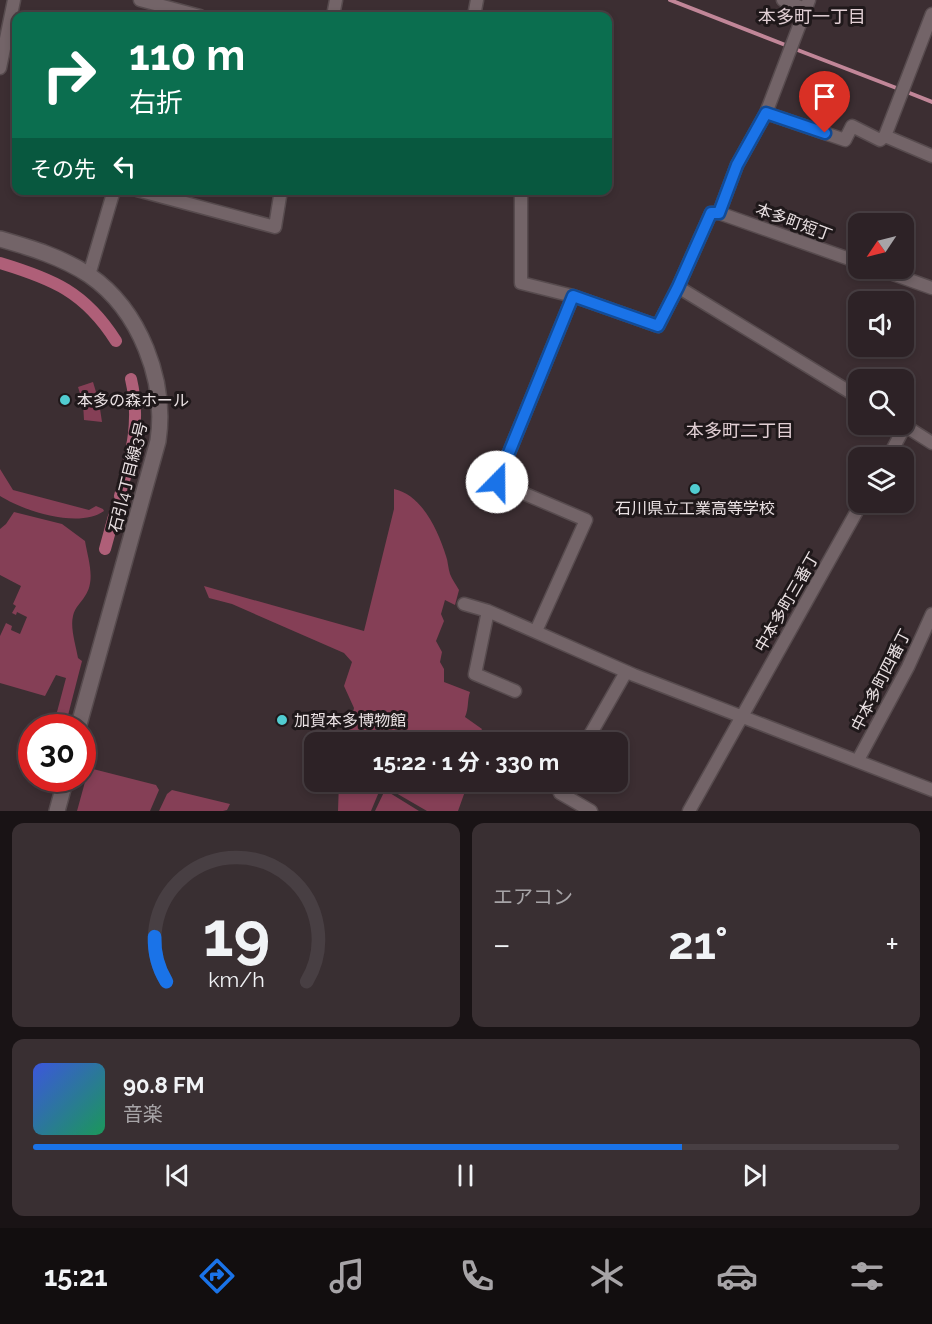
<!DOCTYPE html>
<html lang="ja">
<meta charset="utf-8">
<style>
body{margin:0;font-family:Raleway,"Noto Sans JP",sans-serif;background:#392f32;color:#f1f3f6;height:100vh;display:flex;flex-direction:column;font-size:22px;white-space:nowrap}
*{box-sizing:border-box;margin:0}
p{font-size:20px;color:#a7a4a7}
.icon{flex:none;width:33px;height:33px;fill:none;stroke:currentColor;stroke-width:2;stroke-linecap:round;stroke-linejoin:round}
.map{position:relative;height:811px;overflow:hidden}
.details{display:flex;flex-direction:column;gap:12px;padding:12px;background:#191315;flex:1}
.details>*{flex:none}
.hud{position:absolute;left:12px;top:12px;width:600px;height:183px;border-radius:12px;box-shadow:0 3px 9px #0003,0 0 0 2px #483f43;background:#0b6e4f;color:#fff;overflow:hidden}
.needle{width:39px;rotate:235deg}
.buttons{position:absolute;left:848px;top:213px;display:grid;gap:12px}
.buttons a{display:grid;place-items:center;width:66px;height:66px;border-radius:12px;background:#2d2226;box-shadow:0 3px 9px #0003,0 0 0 2px #483f43;font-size:30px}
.speed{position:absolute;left:18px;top:714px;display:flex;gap:12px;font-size:30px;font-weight:700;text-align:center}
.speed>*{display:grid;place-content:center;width:78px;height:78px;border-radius:50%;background:#2d2226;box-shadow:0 3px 9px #0003,0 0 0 2px #483f43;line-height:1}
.speed .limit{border:9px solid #d22;background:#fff;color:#111}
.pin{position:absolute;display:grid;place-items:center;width:51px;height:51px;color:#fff;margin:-62px -26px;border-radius:50% 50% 50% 0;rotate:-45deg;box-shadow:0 0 6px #0007}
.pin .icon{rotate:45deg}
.me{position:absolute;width:66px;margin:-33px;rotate:22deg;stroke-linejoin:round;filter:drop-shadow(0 0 4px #0008)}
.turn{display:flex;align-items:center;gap:21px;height:126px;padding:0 18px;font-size:27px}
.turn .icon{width:78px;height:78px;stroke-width:2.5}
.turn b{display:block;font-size:42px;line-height:51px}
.then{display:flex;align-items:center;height:57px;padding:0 18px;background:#0003;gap:12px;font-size:22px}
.big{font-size:45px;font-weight:700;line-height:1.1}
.details .card{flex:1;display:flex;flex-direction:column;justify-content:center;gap:9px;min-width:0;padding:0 21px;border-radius:12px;background:#392f32}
.details .dial{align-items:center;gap:0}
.dial svg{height:156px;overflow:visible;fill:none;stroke:#483f43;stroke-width:7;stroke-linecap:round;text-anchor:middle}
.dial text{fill:#f1f3f6;stroke:none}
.song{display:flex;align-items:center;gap:18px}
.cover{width:72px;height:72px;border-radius:9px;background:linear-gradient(135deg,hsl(230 70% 55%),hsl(150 70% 35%))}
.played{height:6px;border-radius:3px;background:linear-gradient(90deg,#1a73e8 75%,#483f43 75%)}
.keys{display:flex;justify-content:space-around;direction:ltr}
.heat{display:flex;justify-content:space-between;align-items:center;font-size:33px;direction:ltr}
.details .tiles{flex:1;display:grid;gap:12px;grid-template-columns:1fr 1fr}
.card:last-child{grid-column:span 2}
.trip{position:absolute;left:304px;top:732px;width:324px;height:60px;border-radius:12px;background:#2d2226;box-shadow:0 3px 9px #0003,0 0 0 2px #483f43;font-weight:700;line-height:60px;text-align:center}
.tab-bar{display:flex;height:96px;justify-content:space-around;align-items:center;background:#120e0f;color:#a7a4a7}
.tab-bar .icon{width:42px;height:42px}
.tab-bar .active{color:#1a73e8}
.tab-bar b{font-size:27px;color:#f1f3f6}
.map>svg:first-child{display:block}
.green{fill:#853f56}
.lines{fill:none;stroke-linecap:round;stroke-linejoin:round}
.stream{stroke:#c18698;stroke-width:4}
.canal{stroke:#af5f78;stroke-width:12}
.street-casing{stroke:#574b4e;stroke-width:15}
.secondary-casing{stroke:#574b4e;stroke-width:18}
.street{stroke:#736468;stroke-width:12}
.secondary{stroke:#736468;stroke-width:15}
.route-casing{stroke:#114b97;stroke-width:15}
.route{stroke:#1a73e8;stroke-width:10}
.poi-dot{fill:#51ccd1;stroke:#1f181a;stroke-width:2}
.labels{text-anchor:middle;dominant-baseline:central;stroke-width:6;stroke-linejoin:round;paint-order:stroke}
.street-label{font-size:16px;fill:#eae1e3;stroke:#1f181a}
.poi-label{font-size:16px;fill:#eae1e3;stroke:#1f181a;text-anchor:start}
.neighbourhood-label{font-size:18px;fill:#e1cfd4;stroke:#1f181a}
</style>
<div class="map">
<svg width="932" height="811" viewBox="0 0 932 811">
<rect width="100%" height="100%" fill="#3c2e32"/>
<path class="green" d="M93 382 99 402 102 422 84 420 83 403 78 387Z
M0 469 13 490 89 510 96 506 103 509 104 511C79 529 24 511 0 496Z
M394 489C422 495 438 530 446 556 448 561 448 568 450 574 452 579 456 585 459 590L455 605 445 600 441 614 444 621 436 641 442 652 440 662 444 669V682L470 692C467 701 469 708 465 717L482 729 475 742H346L354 708 344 686 352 662 344 653 232 604 209 598 204 586 364 631 394 509Z
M14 512 62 524 85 541C88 559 96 580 85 596 81 603 75 607 73 616 70 628 76 646 78 658L82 661 65 727H53L66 678 56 675 45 696 0 683V636L6 623 12 626 11 630 20 634 27 617 17 612 16 615 12 613 16 606 13 604 21 586 0 575V529L6 524Z
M93 769 156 785 159 790 150 811H77L88 771Z
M339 782H370L381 787 371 811H338Z
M377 782H467L468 783 458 811H427Z
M172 790 230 804 227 810 223 811H159L167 794Z
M385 790 419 811H375Z"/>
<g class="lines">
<path class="stream" d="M670 0 788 46
M795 49 899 89
M907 92 932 102"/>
<path class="canal" d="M0 263C53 279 85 292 116 341
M120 496C131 455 141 422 131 379
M105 549 116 509"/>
<defs>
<path id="street" d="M140 0 200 16
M783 0 805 9
M333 16 336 0
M474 16 477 0
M0 68 14 0
M766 113 845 140 852 126 880 140 885 136 932 156
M885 136 932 14
M137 190 275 227 281 190
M521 190V283L573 296 658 326 678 287 711 213H719L858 262
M719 213 737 165 766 113 809 0
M876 268 932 288
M89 275 114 190
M678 287 858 397
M902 424 932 443
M888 458 905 426
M464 604 488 611 634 675 932 790
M488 611 475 674 515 691
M536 631 586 520 497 482 573 296
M586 742 626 672
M858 760 908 667 932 614
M565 782 560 793 591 811
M689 811 862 502"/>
<path id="secondary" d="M0 239C31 248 62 257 89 275 140 310 167 381 158 441L78 728
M57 811 66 778"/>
</defs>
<use href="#street" class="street-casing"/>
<use href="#secondary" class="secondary-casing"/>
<use href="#street" class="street"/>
<use href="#secondary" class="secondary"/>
</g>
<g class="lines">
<defs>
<path id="route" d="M497 482 573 296 658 326 678 287 711 213H719L737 165 766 113 825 133"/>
</defs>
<use href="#route" class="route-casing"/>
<use href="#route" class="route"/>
</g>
<g class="poi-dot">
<circle cx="65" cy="400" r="6"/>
<circle cx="695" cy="489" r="6"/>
<circle cx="282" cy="720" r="6"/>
</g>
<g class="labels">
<g class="street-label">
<text transform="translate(794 222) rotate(20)">本多町短丁</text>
<text transform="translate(128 477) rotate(-76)">石引4丁目線3号</text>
<text transform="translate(787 602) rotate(-60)">中本多町三番丁</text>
<text transform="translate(881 680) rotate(-63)">中本多町四番丁</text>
</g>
<g class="poi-label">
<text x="77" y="400">本多の森ホール</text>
<text x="695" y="508" text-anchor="middle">石川県立工業高等学校</text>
<text x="294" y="720">加賀本多博物館</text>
</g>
<g class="neighbourhood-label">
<text x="812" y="16">本多町一丁目</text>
<text x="740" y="430">本多町二丁目</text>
</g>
</g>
</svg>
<div class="buttons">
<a><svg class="needle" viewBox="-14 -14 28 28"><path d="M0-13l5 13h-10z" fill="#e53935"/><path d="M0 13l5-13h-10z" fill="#a7a4a7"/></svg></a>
<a><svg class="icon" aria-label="sound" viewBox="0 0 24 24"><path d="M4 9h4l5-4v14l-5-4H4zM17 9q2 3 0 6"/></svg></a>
<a><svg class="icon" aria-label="search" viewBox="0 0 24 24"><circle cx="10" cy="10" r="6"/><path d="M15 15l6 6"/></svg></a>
<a><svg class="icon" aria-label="layers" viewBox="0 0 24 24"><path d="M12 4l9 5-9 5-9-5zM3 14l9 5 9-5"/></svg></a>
</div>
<div class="speed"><div class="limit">30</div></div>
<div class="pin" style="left:825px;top:133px;background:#d93025"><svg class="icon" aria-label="arrive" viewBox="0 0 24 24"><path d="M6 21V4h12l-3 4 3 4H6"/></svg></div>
<svg class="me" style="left:497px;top:482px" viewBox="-20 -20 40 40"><circle r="19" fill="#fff"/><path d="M0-13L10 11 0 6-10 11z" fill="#1a73e8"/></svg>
<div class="trip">15:22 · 1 分 · 330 m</div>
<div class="hud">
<div class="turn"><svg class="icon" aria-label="right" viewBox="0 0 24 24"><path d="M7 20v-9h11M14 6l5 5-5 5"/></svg><div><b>110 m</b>右折</div></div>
<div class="then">その先<svg class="icon" aria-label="left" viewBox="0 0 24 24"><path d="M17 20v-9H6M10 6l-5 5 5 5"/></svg></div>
</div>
</div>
<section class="details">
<div class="tiles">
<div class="card dial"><svg viewBox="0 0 100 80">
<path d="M14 69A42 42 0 1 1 86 69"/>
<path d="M14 69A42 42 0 0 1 8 46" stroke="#1a73e8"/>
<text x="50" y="56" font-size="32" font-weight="700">19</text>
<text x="50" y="72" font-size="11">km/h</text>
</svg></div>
<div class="card"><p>エアコン</p>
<div class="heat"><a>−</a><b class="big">21°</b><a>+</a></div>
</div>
<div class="card">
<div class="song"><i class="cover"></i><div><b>90.8 FM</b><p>音楽</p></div></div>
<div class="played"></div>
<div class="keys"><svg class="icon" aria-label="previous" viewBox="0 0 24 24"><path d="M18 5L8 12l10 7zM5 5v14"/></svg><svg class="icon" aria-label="pause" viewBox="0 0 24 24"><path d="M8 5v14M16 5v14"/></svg><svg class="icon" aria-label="next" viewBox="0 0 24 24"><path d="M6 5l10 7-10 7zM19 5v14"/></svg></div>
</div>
</div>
</section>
<nav class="tab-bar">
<b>15:21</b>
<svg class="icon active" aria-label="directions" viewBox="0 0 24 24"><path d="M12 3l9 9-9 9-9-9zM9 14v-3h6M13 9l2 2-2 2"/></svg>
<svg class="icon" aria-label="music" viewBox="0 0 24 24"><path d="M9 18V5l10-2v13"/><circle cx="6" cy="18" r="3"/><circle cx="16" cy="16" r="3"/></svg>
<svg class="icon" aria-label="phone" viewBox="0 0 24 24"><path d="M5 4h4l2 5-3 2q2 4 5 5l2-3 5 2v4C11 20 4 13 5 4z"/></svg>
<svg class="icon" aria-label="climate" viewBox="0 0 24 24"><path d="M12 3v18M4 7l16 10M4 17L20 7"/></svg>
<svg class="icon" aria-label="car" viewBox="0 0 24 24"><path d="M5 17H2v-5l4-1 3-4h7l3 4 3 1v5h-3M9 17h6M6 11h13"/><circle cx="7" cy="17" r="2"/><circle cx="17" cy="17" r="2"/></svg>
<svg class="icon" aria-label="filters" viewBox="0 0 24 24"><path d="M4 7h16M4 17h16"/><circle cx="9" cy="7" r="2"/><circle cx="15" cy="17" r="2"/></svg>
</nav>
